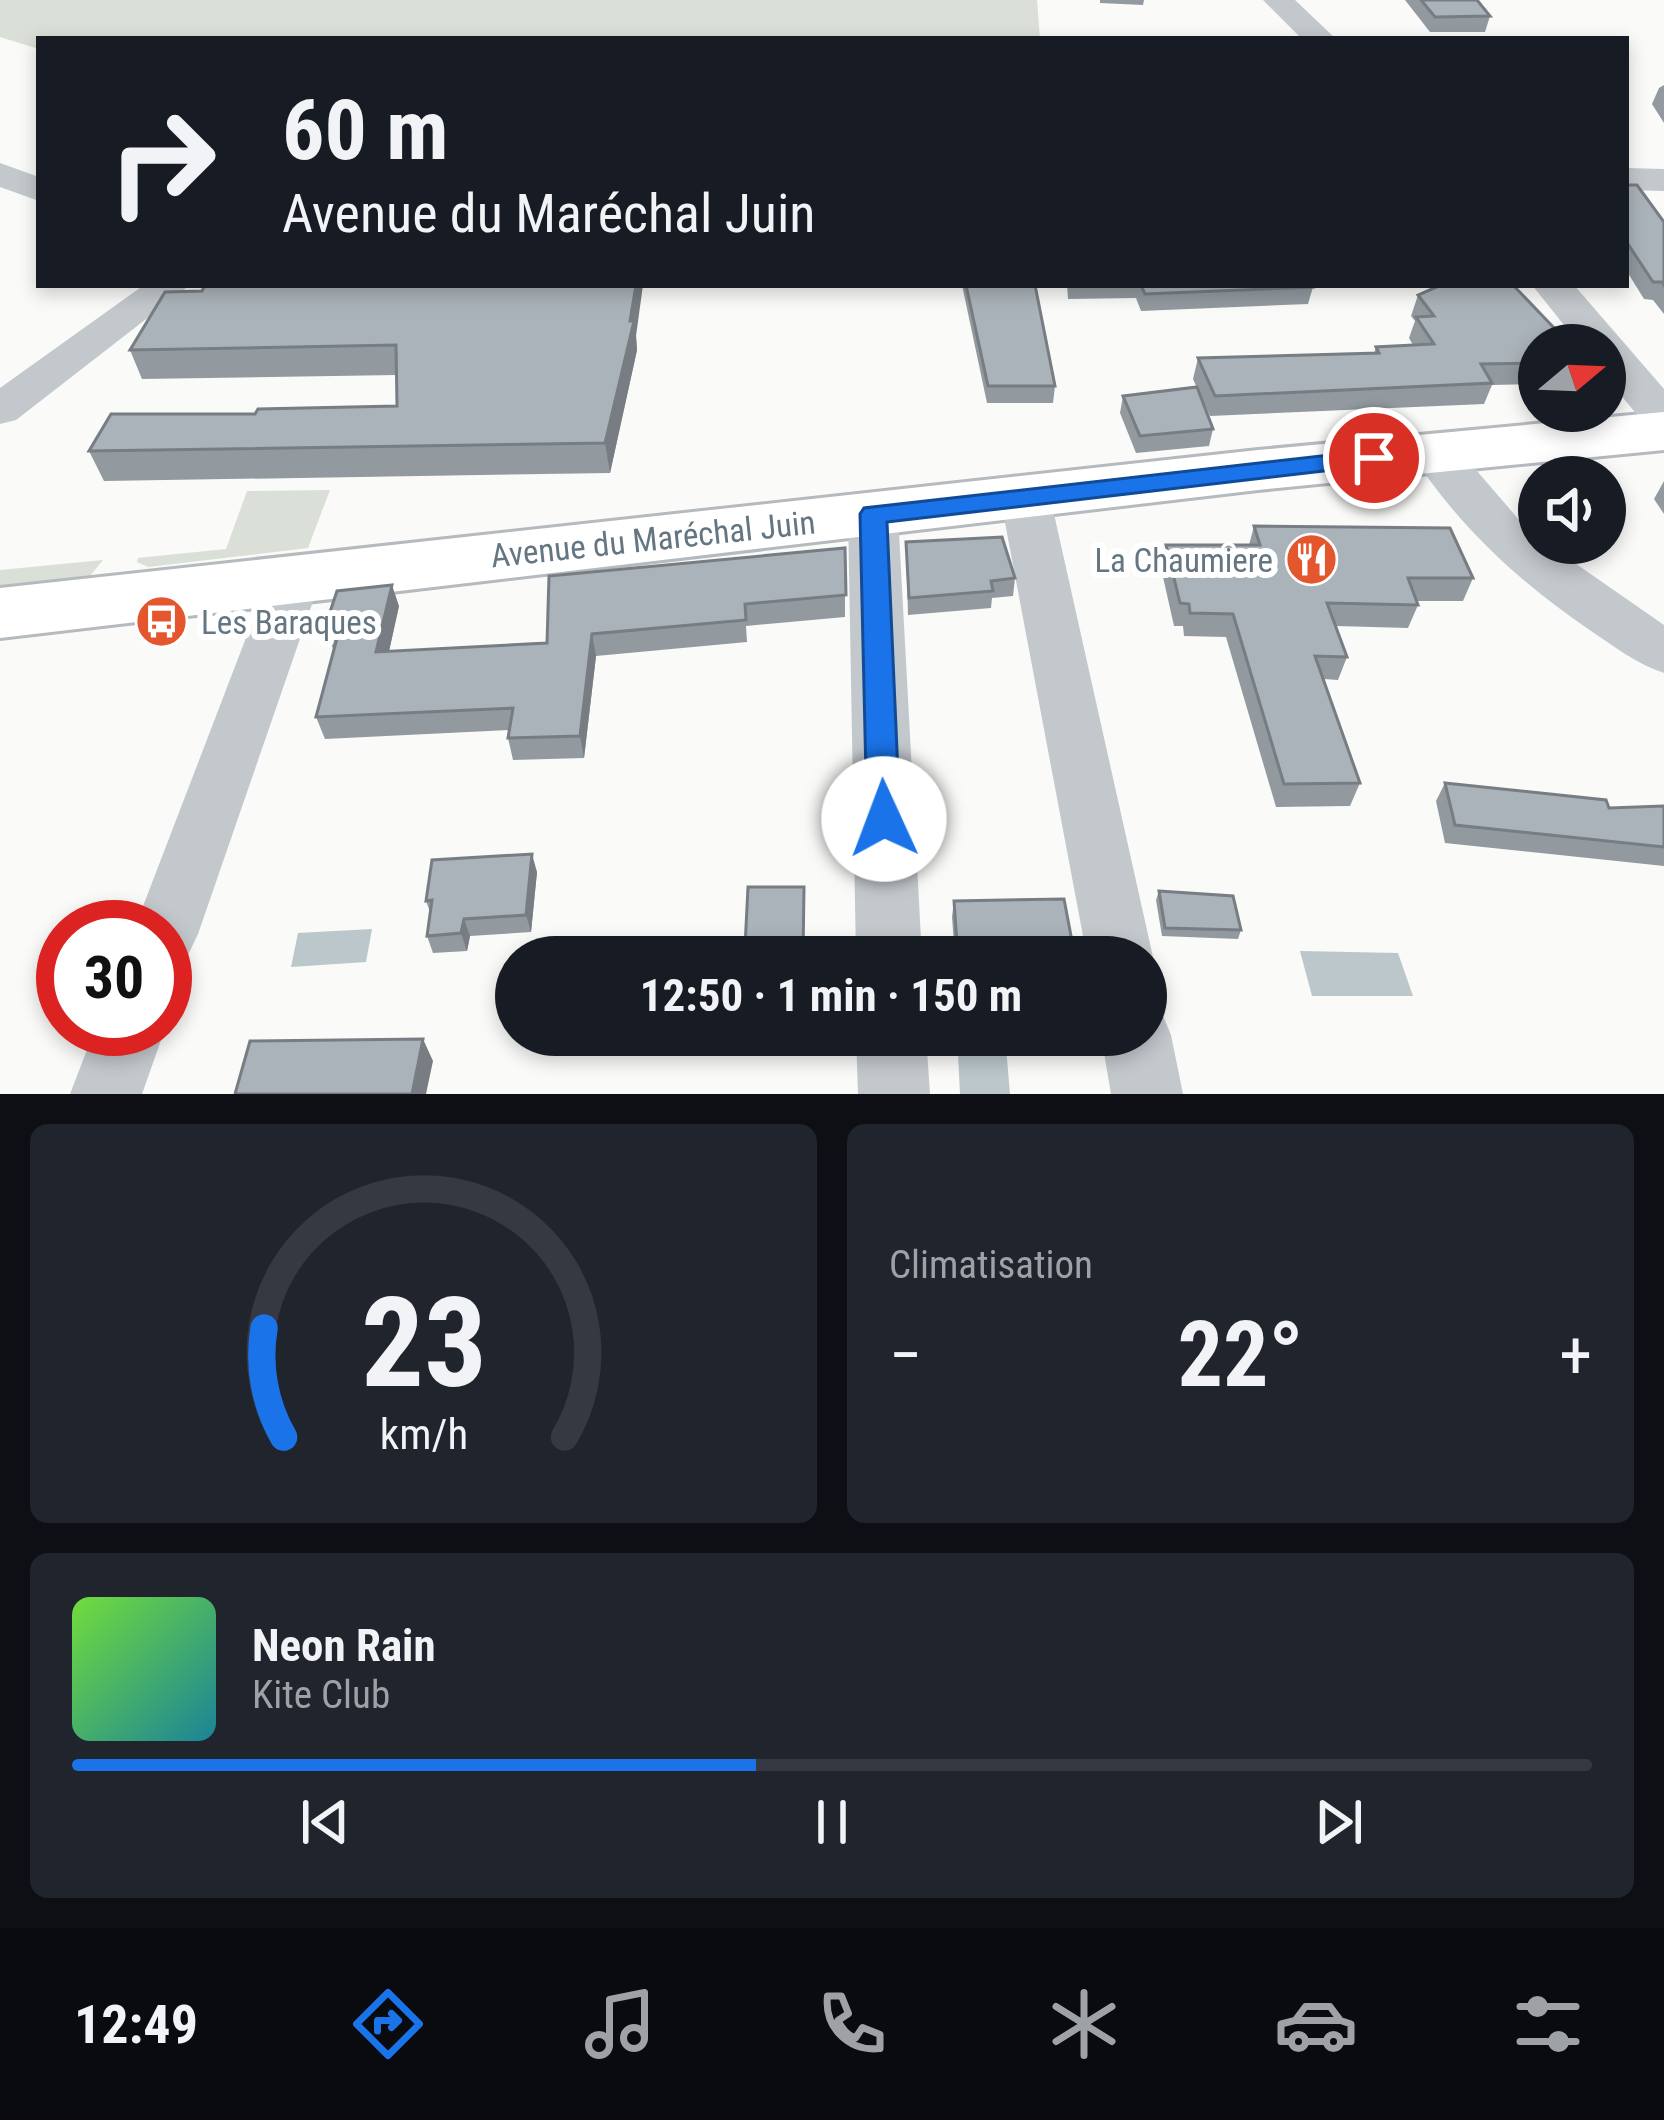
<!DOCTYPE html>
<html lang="fr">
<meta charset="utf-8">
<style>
body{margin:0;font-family:"Roboto Condensed",sans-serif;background:#20242c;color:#f1f3f6;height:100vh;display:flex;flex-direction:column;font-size:45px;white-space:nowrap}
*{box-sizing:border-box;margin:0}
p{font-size:39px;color:#9ea1a6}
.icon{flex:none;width:66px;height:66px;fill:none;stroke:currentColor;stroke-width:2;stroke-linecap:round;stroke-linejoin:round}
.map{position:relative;height:1094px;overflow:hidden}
.sheet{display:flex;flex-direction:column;gap:30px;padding:30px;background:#0d0f14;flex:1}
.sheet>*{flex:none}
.guide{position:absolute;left:36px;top:36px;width:1593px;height:252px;border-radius:0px;box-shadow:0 6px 18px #0003;background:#171b24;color:#f1f3f6;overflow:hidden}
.needle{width:78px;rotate:71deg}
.tools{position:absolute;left:1518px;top:324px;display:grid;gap:24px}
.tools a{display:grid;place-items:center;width:108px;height:108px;border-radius:50%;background:#171b24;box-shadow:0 6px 18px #0003;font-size:60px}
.speed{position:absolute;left:36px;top:900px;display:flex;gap:24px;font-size:60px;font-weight:700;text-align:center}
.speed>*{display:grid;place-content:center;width:156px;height:156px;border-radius:50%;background:#171b24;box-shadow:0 6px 18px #0003;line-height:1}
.speed .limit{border:18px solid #d22;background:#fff;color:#111}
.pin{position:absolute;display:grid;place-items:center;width:102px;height:102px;color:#fff;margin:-51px;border:6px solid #fff;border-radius:50%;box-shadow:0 3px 12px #0007}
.me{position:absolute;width:132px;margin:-66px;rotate:358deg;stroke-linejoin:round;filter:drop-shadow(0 0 9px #0008)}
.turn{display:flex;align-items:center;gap:42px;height:252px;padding:0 48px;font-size:54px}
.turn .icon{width:156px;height:156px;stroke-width:2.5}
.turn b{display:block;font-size:84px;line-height:102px}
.big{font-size:90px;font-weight:700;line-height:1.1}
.sheet .card{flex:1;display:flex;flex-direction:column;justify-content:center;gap:18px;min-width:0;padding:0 42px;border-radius:18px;background:#20242c}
.sheet .dial{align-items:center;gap:0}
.dial svg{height:312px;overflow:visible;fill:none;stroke:#363941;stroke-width:7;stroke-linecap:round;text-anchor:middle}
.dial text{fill:#f1f3f6;stroke:none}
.song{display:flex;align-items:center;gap:36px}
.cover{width:144px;height:144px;border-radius:18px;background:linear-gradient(135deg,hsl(100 70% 55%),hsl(190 70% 35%))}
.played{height:12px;border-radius:6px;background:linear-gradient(90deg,#1a73e8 45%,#363941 45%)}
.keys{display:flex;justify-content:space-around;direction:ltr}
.heat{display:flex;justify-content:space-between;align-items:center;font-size:66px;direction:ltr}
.sheet .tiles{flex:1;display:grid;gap:30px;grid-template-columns:1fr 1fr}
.card:last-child{grid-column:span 2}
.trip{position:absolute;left:495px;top:936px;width:672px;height:120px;border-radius:60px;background:#171b24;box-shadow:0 6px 18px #0003;font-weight:700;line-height:120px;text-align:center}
.menu{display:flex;height:192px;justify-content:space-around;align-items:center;background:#090b0e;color:#9ea1a6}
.menu .icon{width:84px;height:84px}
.menu .on{color:#1a73e8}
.menu b{font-size:54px;color:#f1f3f6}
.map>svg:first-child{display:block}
.green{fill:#dadfd7}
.water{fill:#bbc7cb}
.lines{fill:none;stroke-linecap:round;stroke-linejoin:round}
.major-casing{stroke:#b5babe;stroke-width:6}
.minor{fill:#c3c8cc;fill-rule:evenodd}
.major{fill:#fff;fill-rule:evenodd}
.wall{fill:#929a9f}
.shaded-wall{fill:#777d82}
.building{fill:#aab3b9;stroke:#777d82;stroke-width:3}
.route{fill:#1a73e8;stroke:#114b97;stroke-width:3}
.labels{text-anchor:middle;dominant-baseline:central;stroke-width:12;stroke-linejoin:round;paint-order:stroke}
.street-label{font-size:33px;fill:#657683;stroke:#fff}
.poi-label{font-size:33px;fill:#657683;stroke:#fff;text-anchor:end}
</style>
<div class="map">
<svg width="1664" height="1094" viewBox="0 0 1664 1094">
<rect width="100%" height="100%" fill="#fafaf8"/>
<path class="green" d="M0 0H1037L1040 39H39V49L0 37Z
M330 490 308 548 148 567 137 562 138 558 226 549 247 491Z
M103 560 90 576 0 587V570Z"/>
<path class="water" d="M372 929 366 962 291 967 298 933Z
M1300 951 1398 953 1413 996H1312Z
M957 1035H1005L1010 1094H960Z"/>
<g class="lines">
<defs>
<path id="major" d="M1664 412V450L1258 490 0 638V588L1258 450Z"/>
</defs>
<use href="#major" class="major-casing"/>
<path class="minor" d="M1263 0H1295L1336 39H1302Z
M0 163 39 177V201L0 187Z
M1626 168 1664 169V191L1626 190Z
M144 285H190L16 420 0 424V388Z
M1532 285H1574L1664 389V432L1648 428 1605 376V345H1580Z
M1435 438 1452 442 1539 543H1546L1664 625V673C1637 664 1615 647 1591 631 1519 582 1458 526 1411 453L1418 442Z
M1025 480 1042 484 1050 496 1153 957 1146 973V957H1087L1000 496 1008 484Z
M873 497 891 502 898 514 922 957H856L848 514 855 502Z
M295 559 313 565 321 578 198 934 188 955 165 964V927H135L269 578 277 565Z
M1146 1006 1161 1011 1171 1035 1183 1094H1111L1101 1035H1146Z
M95 1029H165L142 1094H70Z
M856 1035H926L930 1094H858Z"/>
<use href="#major" class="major"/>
</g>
<path class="wall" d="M1100 0H1144L1143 5 1100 3Z
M1405 0H1477L1490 16 1485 32H1430Z
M1664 85V123L1652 104 1659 88Z
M1626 185 1664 222V314L1653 300 1644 299 1626 270Z
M962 285H1035L1055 386 1053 403H987Z
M1067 285H1312L1313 287 1308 304 1141 311 1136 298 1068 299Z
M202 291 636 336 637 350 610 473 104 481 89 451 255 414 397 406V375L142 379 130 350Z
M1418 295 1539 345V384L1492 385 1484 404 1210 416 1193 379 1198 358 1374 353 1376 347 1413 345 1409 338 1415 321 1411 316Z
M1123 396 1213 429 1209 446 1136 453 1120 413Z
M1664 481V514L1654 499Z
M1254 526 1473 578 1463 601H1417L1418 605 1408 628 1336 626 1347 657 1338 680 1324 679 1360 783 1350 806 1276 807 1226 637 1184 636 1183 626H1174L1161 568 1166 545H1249Z
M906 542 1015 578 1013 596 992 598 991 608 908 615Z
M845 548V617L746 626 747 642 596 656 584 758 513 760 508 738 509 730 325 739 316 717 333 649 325 627 399 606 389 651 547 643Z
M1445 783 1609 808 1664 806V866L1445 843 1436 801Z
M537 872 531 932 470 936 467 951 433 953 427 936 430 912 426 901Z
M1159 891 1241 930 1238 939 1162 936 1156 900Z
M954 901 1075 957H955L952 917Z"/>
<path class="shaded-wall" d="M636 285H643L636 336 637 350 610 473 605 443Z
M392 585 399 606 384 674 376 652Z
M592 634 596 656 584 758 580 736Z
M532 854 537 872 531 932 526 915Z
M464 919 470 936 467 951 461 933Z
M423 1039 433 1061 426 1094H412Z"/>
<path class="building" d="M1421 0H1477L1490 16 1435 17Z
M1626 185H1637L1664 222V285L1662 282H1653L1626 241Z
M205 285H636L630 321H634L605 443 89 451 111 414H255L258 409 397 406 396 345 130 350 165 292 202 291Z
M966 285H1035L1055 386H988Z
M1141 285H1312L1313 287 1145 294Z
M1441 285H1513L1557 331H1584L1589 345H1539V363L1481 364 1492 383 1215 396 1198 358 1379 353 1376 347 1434 344 1416 317 1434 316 1418 295Z
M1197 387 1213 429 1140 436 1123 396Z
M1254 526 1450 528 1473 578H1408L1418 605 1327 603 1347 657 1315 656 1360 783 1284 784 1233 614 1190 613 1189 604 1180 603 1166 545H1260Z
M1002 537 1015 578 991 581 993 591 909 598 906 542Z
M845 548 846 595 745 604 746 620 592 634 580 736 508 738 513 708 316 717 340 627H325L337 591 392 585 376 652 547 643 549 576Z
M1445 783 1606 800 1609 808 1664 806V847L1455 825Z
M532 854 526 915 464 919 461 933 427 936 432 900 426 901 432 860Z
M748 887H804L803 957H655V948L745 947Z
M1159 891 1233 896 1241 930 1165 928Z
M1064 899 1075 957H958L954 901Z
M423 1039 412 1094H235L250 1041Z"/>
<path class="route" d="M1374 450 1386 458 1383 464 887 522 900 819 895 829 884 833 872 829 867 819 860 514 864 508Z"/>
<defs>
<symbol id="restaurant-disc" viewBox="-11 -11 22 22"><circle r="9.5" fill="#e4572e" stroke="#fff"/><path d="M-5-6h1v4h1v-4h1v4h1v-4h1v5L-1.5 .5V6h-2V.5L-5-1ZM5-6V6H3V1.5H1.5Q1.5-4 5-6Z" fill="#fff"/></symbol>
<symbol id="bus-disc" viewBox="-11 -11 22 22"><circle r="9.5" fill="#e4572e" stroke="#fff"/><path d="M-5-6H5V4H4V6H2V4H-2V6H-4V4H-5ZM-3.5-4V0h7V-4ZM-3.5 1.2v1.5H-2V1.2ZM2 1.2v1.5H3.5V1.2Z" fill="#fff"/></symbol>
</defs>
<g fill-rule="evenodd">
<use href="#restaurant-disc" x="1282" y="530" width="59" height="59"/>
<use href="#bus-disc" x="132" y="592" width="59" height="59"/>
</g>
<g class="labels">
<g class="street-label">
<text transform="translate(653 539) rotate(-6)">Avenue du Maréchal Juin</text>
</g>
<g class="poi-label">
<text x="1273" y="560">La Chaumiere</text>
<text x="201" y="622" text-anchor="start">Les Baraques</text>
</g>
</g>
</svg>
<div class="tools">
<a><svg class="needle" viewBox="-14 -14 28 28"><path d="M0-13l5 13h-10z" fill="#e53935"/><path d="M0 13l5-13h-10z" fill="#9ea1a6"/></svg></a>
<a><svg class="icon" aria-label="sound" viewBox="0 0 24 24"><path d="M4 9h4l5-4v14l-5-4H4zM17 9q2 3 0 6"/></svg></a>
</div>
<div class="speed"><div class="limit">30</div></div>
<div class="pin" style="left:1374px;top:458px;background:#d93025"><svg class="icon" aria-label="arrive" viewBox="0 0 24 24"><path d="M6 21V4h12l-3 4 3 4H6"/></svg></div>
<svg class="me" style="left:884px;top:819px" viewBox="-20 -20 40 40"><circle r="19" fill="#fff"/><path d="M0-13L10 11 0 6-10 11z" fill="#1a73e8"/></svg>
<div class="trip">12:50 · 1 min · 150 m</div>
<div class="guide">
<div class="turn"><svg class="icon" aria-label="right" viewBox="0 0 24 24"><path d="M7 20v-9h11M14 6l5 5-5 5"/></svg><div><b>60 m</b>Avenue du Maréchal Juin</div></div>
</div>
</div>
<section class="sheet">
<div class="tiles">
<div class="card dial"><svg viewBox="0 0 100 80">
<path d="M14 69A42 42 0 1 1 86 69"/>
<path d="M14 69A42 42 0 0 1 9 41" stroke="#1a73e8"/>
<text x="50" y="56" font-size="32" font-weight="700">23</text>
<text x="50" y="72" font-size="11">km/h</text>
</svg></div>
<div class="card"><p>Climatisation</p>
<div class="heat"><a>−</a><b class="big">22°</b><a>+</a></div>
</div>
<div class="card">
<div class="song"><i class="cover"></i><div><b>Neon Rain</b><p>Kite Club</p></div></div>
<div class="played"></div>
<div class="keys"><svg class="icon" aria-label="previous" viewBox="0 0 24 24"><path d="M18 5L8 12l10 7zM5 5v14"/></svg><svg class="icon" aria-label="pause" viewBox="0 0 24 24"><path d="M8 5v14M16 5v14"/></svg><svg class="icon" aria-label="next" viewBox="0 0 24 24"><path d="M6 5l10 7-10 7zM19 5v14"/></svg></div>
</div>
</div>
</section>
<nav class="menu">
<b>12:49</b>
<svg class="icon on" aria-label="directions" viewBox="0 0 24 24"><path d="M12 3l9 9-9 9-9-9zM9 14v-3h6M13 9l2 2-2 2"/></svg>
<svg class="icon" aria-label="music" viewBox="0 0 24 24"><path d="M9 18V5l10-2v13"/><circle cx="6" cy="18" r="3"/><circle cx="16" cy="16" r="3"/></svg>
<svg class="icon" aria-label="phone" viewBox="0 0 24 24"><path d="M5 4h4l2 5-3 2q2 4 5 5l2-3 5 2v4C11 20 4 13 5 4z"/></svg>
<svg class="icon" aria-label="climate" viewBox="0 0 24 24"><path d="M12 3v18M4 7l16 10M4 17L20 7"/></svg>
<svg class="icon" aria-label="car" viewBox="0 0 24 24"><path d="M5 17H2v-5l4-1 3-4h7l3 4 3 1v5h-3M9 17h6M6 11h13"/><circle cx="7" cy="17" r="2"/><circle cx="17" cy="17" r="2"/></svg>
<svg class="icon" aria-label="filters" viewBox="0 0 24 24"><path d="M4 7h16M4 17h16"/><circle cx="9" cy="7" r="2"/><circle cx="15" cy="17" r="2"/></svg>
</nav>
